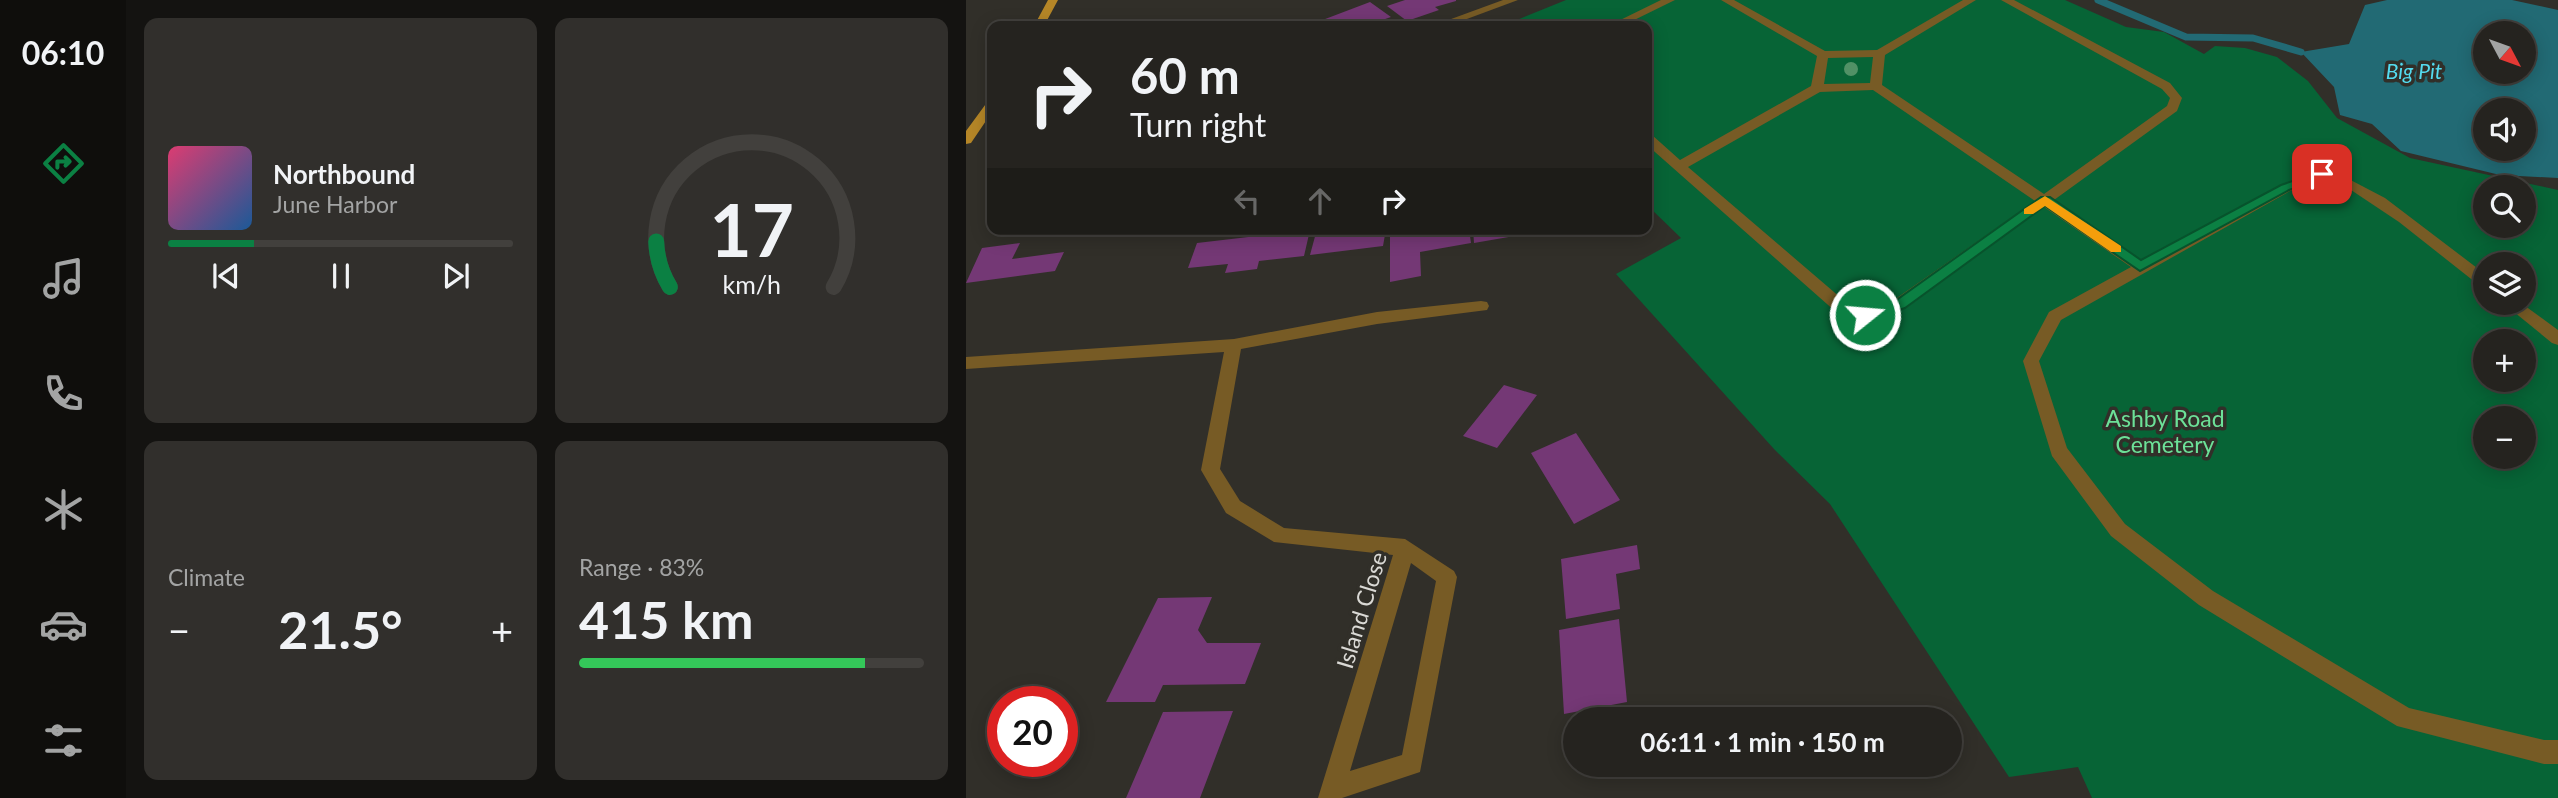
<!DOCTYPE html>
<meta charset="utf-8">
<style>
body{margin:0;font-family:Lato,sans-serif;background:#312f2c;color:#f1f3f6;height:100vh;display:flex;flex-direction:column;font-size:26px;white-space:nowrap}
*{box-sizing:border-box;margin:0}
p{font-size:23px;color:#a3a4a4}
.icon{flex:none;width:38px;height:38px;fill:none;stroke:currentColor;stroke-width:2;stroke-linecap:round;stroke-linejoin:round}
.map{position:relative;flex:1;overflow:hidden}
.side{display:flex;flex-direction:column;gap:18px;padding:18px;background:#141311;width:840px}
.side>*{flex:none}
.hud{position:absolute;left:21px;top:21px;width:665px;height:214px;border-radius:14px;box-shadow:0 4px 18px #0003,0 0 0 2px #42403d;background:#25231f;color:#f1f3f6;overflow:hidden}
.needle{width:46px;rotate:131deg}
.controls{position:absolute;left:1507px;top:21px;display:grid;gap:14px}
.controls a{display:grid;place-items:center;width:63px;height:63px;border-radius:50%;background:#25231f;box-shadow:0 4px 18px #0003,0 0 0 2px #42403d;font-size:35px}
.speed{position:absolute;left:21px;top:686px;display:flex;gap:14px;font-size:35px;font-weight:700;text-align:center}
.speed>*{display:grid;place-content:center;width:91px;height:91px;border-radius:50%;background:#25231f;box-shadow:0 4px 18px #0003,0 0 0 2px #42403d;line-height:1}
.speed .limit{border:10px solid #d22;background:#fff;color:#111}
.pin{position:absolute;display:grid;place-items:center;width:60px;height:60px;color:#fff;margin:-30px;border-radius:14px;box-shadow:0 4px 10px #0006}
.me{position:absolute;width:77px;margin:-38px;rotate:73deg;stroke-linejoin:round;filter:drop-shadow(0 0 5px #0008)}
.turn{display:flex;align-items:center;gap:24px;height:147px;padding:0 28px;font-size:32px}
.turn .icon{width:91px;height:91px;stroke-width:2.5}
.turn b{display:block;font-size:49px;line-height:60px}
.lanes{display:flex;align-items:center;height:66px;padding:0 28px;background:#0003;justify-content:center;gap:35px;direction:ltr}
.lanes .off{opacity:.35}
.big{font-size:52px;font-weight:700;line-height:1.1}
.side .tile{flex:1;display:flex;flex-direction:column;justify-content:center;gap:10px;min-width:0;padding:0 24px;border-radius:14px;background:#312f2c}
.side .dial{align-items:center;gap:0}
.dial svg{height:182px;overflow:visible;fill:none;stroke:#42403d;stroke-width:7;stroke-linecap:round;text-anchor:middle}
.dial text{fill:#f1f3f6;stroke:none}
.song{display:flex;align-items:center;gap:21px}
.cover{width:84px;height:84px;border-radius:10px;background:linear-gradient(135deg,hsl(340 70% 55%),hsl(210 70% 35%))}
.played{height:7px;border-radius:4px;background:linear-gradient(90deg,#0b8043 25%,#42403d 25%)}
.keys{display:flex;justify-content:space-around;direction:ltr}
.heat{display:flex;justify-content:space-between;align-items:center;font-size:38px;direction:ltr}
.charge{height:10px;border-radius:5px;background:linear-gradient(90deg,#34c759 83%,#42403d 0)}
.side .tiles{flex:1;display:grid;gap:18px;grid-template-columns:repeat(2,1fr)}
.trip{position:absolute;left:597px;top:707px;width:399px;height:70px;border-radius:35px;background:#25231f;box-shadow:0 4px 18px #0003,0 0 0 2px #42403d;font-weight:700;line-height:70px;text-align:center}
main{display:flex;flex:1;min-height:0}
.dock{display:flex;flex-direction:column;width:126px;justify-content:space-around;align-items:center;background:#0f0e0c;color:#a3a4a4}
.dock .icon{width:49px;height:49px}
.dock .active{color:#0b8043}
.dock b{font-size:32px;color:#f1f3f6}
.map>svg:first-child{display:block}
.green{fill:#076436;fill-rule:evenodd}
.water{fill:#226a74;fill-rule:evenodd}
.lines{fill:none;stroke-linecap:round;stroke-linejoin:round}
.stream{stroke:#226a74;stroke-width:7}
.building{fill:#743875}
.minor{fill:#775b25;fill-rule:evenodd}
.major{fill:#b58627;fill-rule:evenodd}
.tree{fill:#519166}
.route{fill:#0b8043;stroke:#07532c;stroke-width:2}
.slow{fill:#f59e0b}
.labels{text-anchor:middle;dominant-baseline:central;stroke-width:7;stroke-linejoin:round;paint-order:stroke}
.far-water-label{font-size:21px;font-style:italic;fill:#54dbef;stroke:#312f29}
.park-label{font-size:23px;fill:#6ce198;stroke:#312f29}
.street-label{font-size:23px;fill:#dad9d5;stroke:#312f29}
</style>
<main>
<nav class="dock">
<b>06:10</b>
<svg class="icon active" aria-label="directions" viewBox="0 0 24 24"><path d="M12 3l9 9-9 9-9-9zM9 14v-3h6M13 9l2 2-2 2"/></svg>
<svg class="icon" aria-label="music" viewBox="0 0 24 24"><path d="M9 18V5l10-2v13"/><circle cx="6" cy="18" r="3"/><circle cx="16" cy="16" r="3"/></svg>
<svg class="icon" aria-label="phone" viewBox="0 0 24 24"><path d="M5 4h4l2 5-3 2q2 4 5 5l2-3 5 2v4C11 20 4 13 5 4z"/></svg>
<svg class="icon" aria-label="climate" viewBox="0 0 24 24"><path d="M12 3v18M4 7l16 10M4 17L20 7"/></svg>
<svg class="icon" aria-label="car" viewBox="0 0 24 24"><path d="M5 17H2v-5l4-1 3-4h7l3 4 3 1v5h-3M9 17h6M6 11h13"/><circle cx="7" cy="17" r="2"/><circle cx="17" cy="17" r="2"/></svg>
<svg class="icon" aria-label="filters" viewBox="0 0 24 24"><path d="M4 7h16M4 17h16"/><circle cx="9" cy="7" r="2"/><circle cx="15" cy="17" r="2"/></svg>
</nav>
<section class="side">
<div class="tiles">
<div class="tile">
<div class="song"><i class="cover"></i><div><b>Northbound</b><p>June Harbor</p></div></div>
<div class="played"></div>
<div class="keys"><svg class="icon" aria-label="previous" viewBox="0 0 24 24"><path d="M18 5L8 12l10 7zM5 5v14"/></svg><svg class="icon" aria-label="pause" viewBox="0 0 24 24"><path d="M8 5v14M16 5v14"/></svg><svg class="icon" aria-label="next" viewBox="0 0 24 24"><path d="M6 5l10 7-10 7zM19 5v14"/></svg></div>
</div>
<div class="tile dial"><svg viewBox="0 0 100 80">
<path d="M14 69A42 42 0 1 1 86 69"/>
<path d="M14 69A42 42 0 0 1 8 49" stroke="#0b8043"/>
<text x="50" y="56" font-size="32" font-weight="700">17</text>
<text x="50" y="72" font-size="11">km/h</text>
</svg></div>
<div class="tile"><p>Climate</p>
<div class="heat"><a>−</a><b class="big">21.5°</b><a>+</a></div>
</div>
<div class="tile"><p>Range · 83%</p><b class="big">415 km</b><div class="charge"></div></div>
</div>
</section>
<div class="map">
<svg width="1592" height="798" viewBox="0 0 1592 798">
<rect width="100%" height="100%" fill="#312f29"/>
<path class="green" d="M600 0H1099L1160 27 1198 32 1238 54 1249 46 1279 48 1311 57 1342 81 1371 118 1444 158 1592 190V798H1126L1112 767 1043 777 864 504 808 449 650 274 715 238 681 205V26H536ZM1519 187H1558V226H1519ZM1519 264H1558V303H1519ZM1519 341H1558V380H1519ZM1519 418H1558V457H1519Z"/>
<path class="water" d="M1421 0H1546L1592 10V178L1534 175 1435 151 1406 124 1374 115 1368 87 1335 52 1383 44 1399 5ZM1519 33H1558V72H1519ZM1558 110V149H1519V110Z"/>
<g class="lines">
<path class="stream" d="M1132 0 1220 37 1287 38 1335 52"/>
</g>
<path class="building" d="M439 0H490V1L469 7 473 10 441 21 421 6Z
M404 2 425 17 399 26 346 24Z
M351 229H420L417 246 344 255Z
M424 229H503L505 243 454 252 455 276 424 282Z
M507 229H565L566 233 508 243Z
M344 230 338 256 293 261 291 269 259 273 262 264 222 268 231 243Z
M54 243 46 259 98 252 89 271 0 283 16 248Z
M538 385 571 395 531 448 497 436Z
M610 433 654 500 608 524 565 453Z
M671 545 674 569 650 574 654 609 600 619 595 559Z
M246 597 232 630 241 643H295L279 684 197 685 189 702H140L192 598Z
M653 619 661 702 598 714 593 630Z
M267 711 234 798H160L197 712Z"/>
<g class="lines">
<path class="minor" d="M537 0H552L482 26H466Z
M695 0H709L656 26H642Z
M755 0H768L859 51 911 50 997 0H1010L919 55 916 85 1078 194 1201 106 1204 98 1196 89 1035 0H1048L1204 83 1216 98 1211 111 1088 200 1177 261 1314 185 1354 171 1375 175 1419 198 1519 274V287L1514 286 1433 222 1385 190 1367 181 1354 179 1324 191 1095 320 1073 361 1101 448 1159 524 1247 591 1443 708 1578 740H1592V764H1578L1431 726 1233 605 1145 536 1086 456 1057 361 1083 312 1165 267 1078 207 940 308 899 321 870 312 681 145V134L686 135 714 160 845 86 851 56ZM907 57 904 83 858 84 862 58ZM907 90 1069 201 928 300 899 309 882 304 722 167 854 92Z
M515 301 521 302 523 306 521 310 411 324 275 349 254 469 274 501 318 528 439 539 488 571 491 577 454 772 376 798H352L427 555 308 542 260 513 235 470 258 352 0 369V357L268 339 411 312ZM445 563 470 581 436 755 384 771Z
M1537 303H1555L1592 330V345L1586 343Z"/>
<path class="major" d="M82 0H92L78 26H68Z
M26 100V112L5 143 0 144V131L22 101Z"/>
</g>
<circle class="tree" cx="885" cy="69" r="7"/>
<path class="route" d="M1356 171 1362 174 1360 177 1323 190 1174 271 1079 206 939 308 899 320 892 315 894 311 929 301 1075 197H1084L1175 260 1315 185Z"/>
<path class="slow" d="M1079 196 1155 246V252H1145L1079 206 1067 214H1058V209Z"/>
<g class="labels">
<g class="far-water-label">
<text x="1448" y="70">Big Pit</text>
</g>
<g class="park-label">
<text x="1199" y="418">Ashby Road<tspan x="1199" dy="26">Cemetery</tspan></text>
</g>
<g class="street-label">
<text transform="translate(395 610) rotate(-73)">Island Close</text>
</g>
</g>
</svg>
<div class="controls">
<a><svg class="needle" viewBox="-14 -14 28 28"><path d="M0-13l5 13h-10z" fill="#e53935"/><path d="M0 13l5-13h-10z" fill="#a3a4a4"/></svg></a>
<a><svg class="icon" aria-label="sound" viewBox="0 0 24 24"><path d="M4 9h4l5-4v14l-5-4H4zM17 9q2 3 0 6"/></svg></a>
<a><svg class="icon" aria-label="search" viewBox="0 0 24 24"><circle cx="10" cy="10" r="6"/><path d="M15 15l6 6"/></svg></a>
<a><svg class="icon" aria-label="layers" viewBox="0 0 24 24"><path d="M12 4l9 5-9 5-9-5zM3 14l9 5 9-5"/></svg></a>
<a>+</a>
<a>−</a>
</div>
<div class="speed"><div class="limit">20</div></div>
<div class="pin" style="left:1356px;top:174px;background:#d93025"><svg class="icon" aria-label="arrive" viewBox="0 0 24 24"><path d="M6 21V4h12l-3 4 3 4H6"/></svg></div>
<svg class="me" style="left:899px;top:315px" viewBox="-20 -20 40 40"><circle r="17" fill="#0b8043" stroke="#fff" stroke-width="3"/><path d="M0-11L8 9 0 5-8 9z" fill="#fff"/></svg>
<div class="trip">06:11 · 1 min · 150 m</div>
<div class="hud">
<div class="turn"><svg class="icon" aria-label="right" viewBox="0 0 24 24"><path d="M7 20v-9h11M14 6l5 5-5 5"/></svg><div><b>60 m</b>Turn right</div></div>
<div class="lanes"><svg class="icon off" aria-label="left" viewBox="0 0 24 24"><path d="M17 20v-9H6M10 6l-5 5 5 5"/></svg><svg class="icon off" aria-label="ahead" viewBox="0 0 24 24"><path d="M12 20V5M6 11l6-6 6 6"/></svg><svg class="icon" aria-label="right" viewBox="0 0 24 24"><path d="M7 20v-9h11M14 6l5 5-5 5"/></svg></div>
</div>
</div>
</main>
